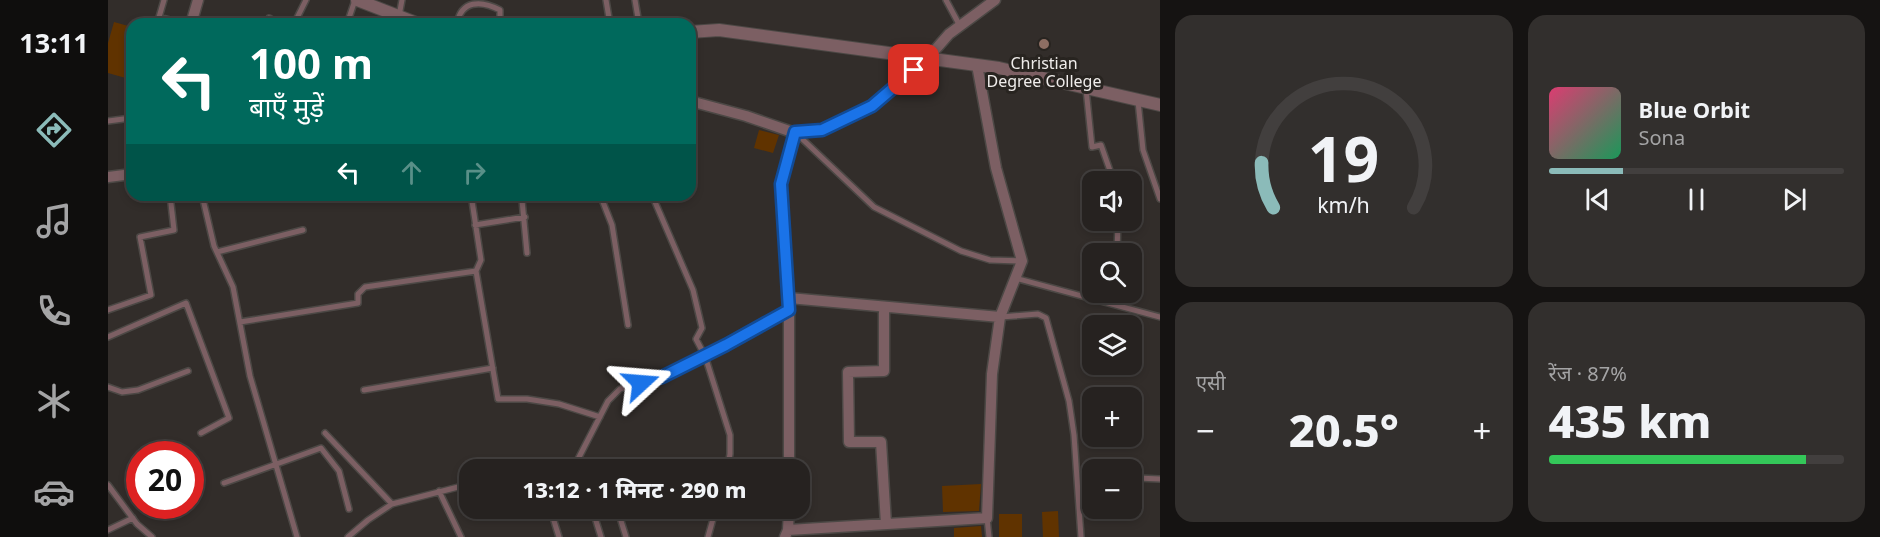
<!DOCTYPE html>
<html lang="hi">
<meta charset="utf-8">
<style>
body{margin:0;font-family:"Noto Sans","Noto Sans Devanagari",sans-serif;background:#322f2d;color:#f1f3f6;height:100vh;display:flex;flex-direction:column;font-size:22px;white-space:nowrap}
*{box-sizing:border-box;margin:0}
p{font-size:20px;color:#a4a4a5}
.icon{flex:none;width:33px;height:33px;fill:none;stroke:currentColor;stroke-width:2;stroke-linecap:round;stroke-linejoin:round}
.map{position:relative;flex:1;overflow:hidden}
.drawer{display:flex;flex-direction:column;gap:15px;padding:15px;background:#151312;width:720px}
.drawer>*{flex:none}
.guide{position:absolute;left:18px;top:18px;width:570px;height:183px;border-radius:18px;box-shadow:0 3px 9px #0003,0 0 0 2px #423f3e;background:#00695c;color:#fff;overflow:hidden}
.buttons{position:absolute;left:974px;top:171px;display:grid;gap:12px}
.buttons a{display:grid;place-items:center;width:60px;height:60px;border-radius:12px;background:#262220;box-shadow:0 3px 9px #0003,0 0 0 2px #423f3e;font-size:30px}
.speed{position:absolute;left:18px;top:441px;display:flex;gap:12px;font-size:30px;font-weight:700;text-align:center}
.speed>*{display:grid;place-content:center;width:78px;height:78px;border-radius:50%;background:#262220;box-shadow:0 3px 9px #0003,0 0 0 2px #423f3e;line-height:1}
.speed .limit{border:9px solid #d22;background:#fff;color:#111}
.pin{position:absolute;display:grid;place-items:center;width:51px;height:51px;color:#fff;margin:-26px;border-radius:12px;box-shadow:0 3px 9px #0006}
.me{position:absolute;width:66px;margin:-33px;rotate:71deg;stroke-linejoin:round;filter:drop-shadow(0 0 4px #0008)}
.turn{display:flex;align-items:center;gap:21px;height:126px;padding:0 24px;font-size:27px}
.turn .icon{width:78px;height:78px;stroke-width:2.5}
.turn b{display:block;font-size:42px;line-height:51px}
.lanes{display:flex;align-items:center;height:57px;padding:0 24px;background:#0003;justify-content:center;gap:30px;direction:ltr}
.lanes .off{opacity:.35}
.big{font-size:45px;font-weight:800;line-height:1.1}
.drawer .tile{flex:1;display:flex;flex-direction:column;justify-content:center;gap:9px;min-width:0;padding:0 21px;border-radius:18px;background:#322f2d}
.drawer .dial{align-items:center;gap:0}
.dial svg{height:156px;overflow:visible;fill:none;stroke:#423f3e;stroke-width:7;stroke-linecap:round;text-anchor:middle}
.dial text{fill:#f1f3f6;stroke:none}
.song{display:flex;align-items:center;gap:18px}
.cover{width:72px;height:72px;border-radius:9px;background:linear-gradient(135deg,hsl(340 70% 55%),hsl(150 70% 35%))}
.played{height:6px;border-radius:3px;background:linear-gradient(90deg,#8bbbb9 25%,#423f3e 25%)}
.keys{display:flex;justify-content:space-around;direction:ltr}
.heat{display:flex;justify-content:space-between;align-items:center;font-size:33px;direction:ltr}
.charge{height:9px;border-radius:4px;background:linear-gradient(90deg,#34c759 87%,#423f3e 0)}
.drawer .tiles{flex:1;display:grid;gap:15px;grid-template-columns:repeat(2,1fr)}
.trip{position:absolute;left:351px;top:459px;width:351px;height:60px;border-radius:18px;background:#262220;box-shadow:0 3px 9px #0003,0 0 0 2px #423f3e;font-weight:800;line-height:60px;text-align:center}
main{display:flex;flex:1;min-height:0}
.tab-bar{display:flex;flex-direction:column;width:108px;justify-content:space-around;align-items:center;background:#0f0e0d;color:#a4a4a5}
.tab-bar .icon{width:42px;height:42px}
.tab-bar .active{color:#8bbbb9}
.tab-bar b{font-size:27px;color:#f1f3f6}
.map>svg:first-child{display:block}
.building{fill:#603300}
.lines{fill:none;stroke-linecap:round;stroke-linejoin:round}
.service-casing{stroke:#4c4845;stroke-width:8}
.minor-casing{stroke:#4c4845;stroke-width:13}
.tertiary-casing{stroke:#4c4845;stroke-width:14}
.service{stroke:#7c5f63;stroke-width:5}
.minor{stroke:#7c5f63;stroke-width:10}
.tertiary{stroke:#7c5f63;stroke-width:12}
.route-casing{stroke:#114b97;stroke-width:15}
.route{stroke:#1a73e8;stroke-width:10}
.education-dot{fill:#8d6e63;stroke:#282420;stroke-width:2}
.labels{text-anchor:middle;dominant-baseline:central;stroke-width:6;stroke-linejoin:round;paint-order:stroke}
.poi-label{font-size:16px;fill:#efecea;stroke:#282420}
</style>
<main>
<nav class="tab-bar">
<b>13:11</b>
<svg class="icon active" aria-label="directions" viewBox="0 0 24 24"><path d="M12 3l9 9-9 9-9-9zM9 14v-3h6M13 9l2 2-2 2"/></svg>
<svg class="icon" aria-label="music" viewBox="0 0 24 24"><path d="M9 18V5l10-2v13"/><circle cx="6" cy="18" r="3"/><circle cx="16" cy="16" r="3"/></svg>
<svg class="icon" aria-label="phone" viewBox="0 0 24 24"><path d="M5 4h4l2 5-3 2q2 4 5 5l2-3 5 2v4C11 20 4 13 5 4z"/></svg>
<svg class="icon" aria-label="climate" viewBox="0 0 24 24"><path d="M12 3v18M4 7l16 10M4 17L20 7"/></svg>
<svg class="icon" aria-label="car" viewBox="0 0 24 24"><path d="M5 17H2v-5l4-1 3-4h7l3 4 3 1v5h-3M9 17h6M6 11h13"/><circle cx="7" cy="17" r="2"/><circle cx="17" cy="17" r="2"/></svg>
</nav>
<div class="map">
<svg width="1052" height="537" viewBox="0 0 1052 537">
<rect width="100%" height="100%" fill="#322d2a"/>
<path class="building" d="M6 22 24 27V67L21 79 0 73V43Z
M651 130 671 135 665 153 646 148Z
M873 484 871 511 835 512 834 486Z
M950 511 951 537H935L934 512Z
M891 514H914V537H891Z
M873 526 874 537H846V528Z"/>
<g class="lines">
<defs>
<path id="service" d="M498 0 502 24
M527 0 531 24
M838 0 852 26
M291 16 294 0
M51 17 77 24
M49 24 56 0
M159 24 161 18 171 24
M186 24 198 0
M239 24 247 0
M349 24C353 0 373 0 392 10V24
M978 89 984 147 993 145 1006 182
M1030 101 1035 150 1052 199
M0 121 23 118 24 114
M689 134 766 207 853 251 882 260 914 261
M94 195 106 246 125 287 142 376 189 537
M457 195 493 197 504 225 520 325
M544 195 585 290 594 328 588 339 597 356 622 435V454L620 465 610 470
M364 201 373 260 368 271 390 399H419L451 404 492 417
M367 225 417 217
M109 252 195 230
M419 253 414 200 423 195
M1009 254 1010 220
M907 278 1052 317
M1004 303 1005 292
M0 310 43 295 32 237 66 230 62 195
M893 317 930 314 938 318 961 401 966 435 973 537
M132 322 250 303V294L257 287 368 271
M0 337 78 303 121 418 93 433
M0 387 14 392 30 390 80 371
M256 390 385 368
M217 433 284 504
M455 470 468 463 500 401 512 389 554 377 681 310
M1029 478 1052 479
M116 483 213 448 231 471 241 509
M0 485 29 524 44 537
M331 491 353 537
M442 508 451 537
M484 508 493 537
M509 508 518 537
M879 518 881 537
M0 530 25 518
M240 537 260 520 284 504 362 484
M600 537 608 508"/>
<path id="minor" d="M83 24 90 0
M582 101 638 116 687 133 714 130 764 106 820 58 841 34 887 0
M0 177 24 174
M681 298 892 317
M776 307V371L740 372 741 442H773L778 524
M681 470V302L673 184 687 133
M680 530 879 518 884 374 892 317 914 261 888 168 869 65
M677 537 680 530 681 508"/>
<path id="tertiary" d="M249 0 311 24
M582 32 611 30 891 68 1052 105"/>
</defs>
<use href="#service" class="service-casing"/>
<use href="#minor" class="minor-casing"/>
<use href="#tertiary" class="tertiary-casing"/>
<use href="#service" class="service"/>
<use href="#minor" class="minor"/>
<use href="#tertiary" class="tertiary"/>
</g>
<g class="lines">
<defs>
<path id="route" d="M533 383 554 377 618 345 681 310 673 184 687 132 714 130 764 106 806 70"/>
</defs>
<use href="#route" class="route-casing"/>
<use href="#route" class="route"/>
</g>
<circle class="education-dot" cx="936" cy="44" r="6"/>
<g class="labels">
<g class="poi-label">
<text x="936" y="63">Christian<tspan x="936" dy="18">Degree College</tspan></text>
</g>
</g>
</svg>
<div class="buttons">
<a><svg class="icon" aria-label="sound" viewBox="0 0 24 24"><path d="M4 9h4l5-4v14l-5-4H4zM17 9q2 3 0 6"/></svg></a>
<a><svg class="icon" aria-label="search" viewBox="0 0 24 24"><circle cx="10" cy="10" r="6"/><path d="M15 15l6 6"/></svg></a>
<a><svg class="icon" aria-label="layers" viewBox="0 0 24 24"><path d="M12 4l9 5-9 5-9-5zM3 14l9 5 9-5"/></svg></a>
<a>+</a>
<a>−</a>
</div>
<div class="speed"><div class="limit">20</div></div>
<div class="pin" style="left:806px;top:70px;background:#d93025"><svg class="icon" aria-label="arrive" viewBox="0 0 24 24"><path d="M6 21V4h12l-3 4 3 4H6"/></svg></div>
<svg class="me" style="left:533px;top:383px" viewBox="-20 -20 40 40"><path d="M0-17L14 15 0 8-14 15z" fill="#1a73e8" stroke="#fff" stroke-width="4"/></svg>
<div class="trip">13:12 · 1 मिनट · 290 m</div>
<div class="guide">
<div class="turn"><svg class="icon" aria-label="left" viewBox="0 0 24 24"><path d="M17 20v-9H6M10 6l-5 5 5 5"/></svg><div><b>100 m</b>बाएँ मुड़ें</div></div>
<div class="lanes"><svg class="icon" aria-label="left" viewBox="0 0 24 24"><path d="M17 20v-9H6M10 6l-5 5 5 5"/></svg><svg class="icon off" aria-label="ahead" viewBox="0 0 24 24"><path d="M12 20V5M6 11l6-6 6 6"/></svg><svg class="icon off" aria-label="right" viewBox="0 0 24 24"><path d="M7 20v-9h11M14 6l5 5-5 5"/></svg></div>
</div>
</div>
<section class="drawer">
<div class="tiles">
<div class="tile dial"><svg viewBox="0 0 100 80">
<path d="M14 69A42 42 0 1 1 86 69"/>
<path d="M14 69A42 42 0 0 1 8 46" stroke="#8bbbb9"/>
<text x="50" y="56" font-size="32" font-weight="700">19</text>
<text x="50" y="72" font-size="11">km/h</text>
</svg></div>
<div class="tile">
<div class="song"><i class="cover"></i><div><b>Blue Orbit</b><p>Sona</p></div></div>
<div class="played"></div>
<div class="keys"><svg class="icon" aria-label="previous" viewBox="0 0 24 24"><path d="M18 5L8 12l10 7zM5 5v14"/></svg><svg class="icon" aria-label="pause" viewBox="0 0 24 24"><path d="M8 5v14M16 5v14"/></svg><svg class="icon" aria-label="next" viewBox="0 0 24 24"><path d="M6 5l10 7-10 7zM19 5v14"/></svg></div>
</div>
<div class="tile"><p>एसी</p>
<div class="heat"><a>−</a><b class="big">20.5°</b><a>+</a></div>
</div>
<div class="tile"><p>रेंज · 87%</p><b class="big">435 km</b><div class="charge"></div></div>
</div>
</section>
</main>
